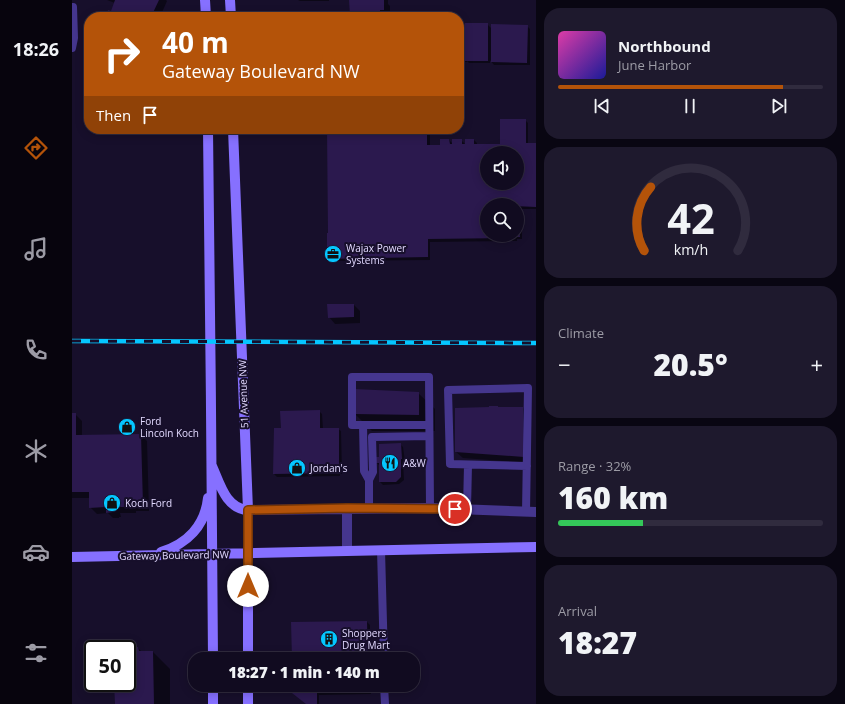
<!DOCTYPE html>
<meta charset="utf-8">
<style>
body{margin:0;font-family:"Open Sans",sans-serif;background:#1e192d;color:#f1f3f6;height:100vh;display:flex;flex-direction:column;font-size:15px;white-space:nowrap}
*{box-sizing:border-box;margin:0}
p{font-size:13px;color:#9c9ba5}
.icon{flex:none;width:22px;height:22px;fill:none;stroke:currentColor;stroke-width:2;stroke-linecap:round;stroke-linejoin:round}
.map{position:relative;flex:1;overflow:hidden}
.side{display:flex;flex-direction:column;gap:8px;padding:8px;background:#090612;width:309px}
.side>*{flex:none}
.hud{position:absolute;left:12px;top:12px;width:380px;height:122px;border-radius:16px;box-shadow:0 2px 10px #0003,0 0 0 1px #302b3e;background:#b45309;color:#fff;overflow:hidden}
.tools{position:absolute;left:408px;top:146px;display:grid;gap:8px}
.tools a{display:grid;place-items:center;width:44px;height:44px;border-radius:50%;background:#110b20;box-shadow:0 2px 10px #0003,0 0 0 1px #302b3e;font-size:20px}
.speed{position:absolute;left:12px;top:640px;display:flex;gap:8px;font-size:20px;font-weight:700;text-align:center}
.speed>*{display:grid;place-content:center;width:52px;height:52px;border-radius:50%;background:#110b20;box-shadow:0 2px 10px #0003,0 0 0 1px #302b3e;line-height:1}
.speed .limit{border:2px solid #111;border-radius:6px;background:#fff;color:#111}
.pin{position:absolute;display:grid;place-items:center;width:34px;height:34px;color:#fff;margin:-17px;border:2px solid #fff;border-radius:50%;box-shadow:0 1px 4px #0007}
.me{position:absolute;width:44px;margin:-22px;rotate:0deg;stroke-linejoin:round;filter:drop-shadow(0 0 3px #0008)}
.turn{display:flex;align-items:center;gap:14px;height:84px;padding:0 12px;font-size:18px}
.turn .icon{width:52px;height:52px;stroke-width:2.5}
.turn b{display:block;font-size:28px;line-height:34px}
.then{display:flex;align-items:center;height:38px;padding:0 12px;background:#0003;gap:8px;font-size:15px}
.big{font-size:30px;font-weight:800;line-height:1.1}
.side .card{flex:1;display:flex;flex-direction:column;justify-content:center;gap:6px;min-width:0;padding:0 14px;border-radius:16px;background:#1e192d}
.side .dial{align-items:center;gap:0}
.dial svg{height:104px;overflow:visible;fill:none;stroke:#302b3e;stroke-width:7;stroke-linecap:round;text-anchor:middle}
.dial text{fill:#f1f3f6;stroke:none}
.song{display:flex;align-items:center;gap:12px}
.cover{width:48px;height:48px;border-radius:6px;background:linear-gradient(135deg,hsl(320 70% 55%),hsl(240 70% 35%))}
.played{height:4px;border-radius:2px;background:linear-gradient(90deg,#b45309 85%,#302b3e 85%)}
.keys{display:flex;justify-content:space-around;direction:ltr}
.heat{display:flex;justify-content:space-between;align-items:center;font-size:22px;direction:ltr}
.charge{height:6px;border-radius:3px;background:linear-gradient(90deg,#34c759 32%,#302b3e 0)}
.trip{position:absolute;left:116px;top:652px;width:232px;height:40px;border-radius:16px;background:#110b20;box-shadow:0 2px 10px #0003,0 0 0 1px #302b3e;font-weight:800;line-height:40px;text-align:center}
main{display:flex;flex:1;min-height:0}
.dock{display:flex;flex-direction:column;width:72px;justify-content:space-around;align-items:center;background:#07040d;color:#9c9ba5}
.dock .icon{width:28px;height:28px}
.dock .active{color:#b45309}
.dock b{font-size:18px;color:#f1f3f6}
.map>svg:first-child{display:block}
.shadow{fill:#0007;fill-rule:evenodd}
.building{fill:#2b194e;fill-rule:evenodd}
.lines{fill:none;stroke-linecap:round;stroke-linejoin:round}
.service{stroke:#45368e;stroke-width:8}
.minor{stroke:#45368e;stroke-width:10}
.secondary{stroke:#8670ff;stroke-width:10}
.rail-casing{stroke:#05c6ff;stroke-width:4.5}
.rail{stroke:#170f2b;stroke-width:3;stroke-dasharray:9;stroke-linecap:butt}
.route-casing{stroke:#753606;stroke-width:10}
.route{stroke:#b45309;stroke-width:7}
.labels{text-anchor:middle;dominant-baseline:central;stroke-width:4;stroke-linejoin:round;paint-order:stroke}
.poi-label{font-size:10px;fill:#e2d9ff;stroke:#170f2b;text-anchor:start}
.street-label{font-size:10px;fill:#e2d9ff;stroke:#170f2b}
</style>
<main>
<nav class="dock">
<b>18:26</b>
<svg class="icon active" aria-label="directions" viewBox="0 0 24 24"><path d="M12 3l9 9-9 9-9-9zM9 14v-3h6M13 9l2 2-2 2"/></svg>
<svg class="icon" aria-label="music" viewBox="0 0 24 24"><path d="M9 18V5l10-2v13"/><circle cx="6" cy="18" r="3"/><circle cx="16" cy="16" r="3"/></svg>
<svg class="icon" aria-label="phone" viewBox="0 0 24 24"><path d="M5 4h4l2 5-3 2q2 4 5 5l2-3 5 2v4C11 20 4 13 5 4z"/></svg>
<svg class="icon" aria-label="climate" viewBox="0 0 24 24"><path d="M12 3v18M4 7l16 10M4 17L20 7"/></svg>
<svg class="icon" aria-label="car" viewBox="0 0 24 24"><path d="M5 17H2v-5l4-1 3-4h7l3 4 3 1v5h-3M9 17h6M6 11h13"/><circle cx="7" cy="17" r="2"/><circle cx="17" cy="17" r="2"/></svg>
<svg class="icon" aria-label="filters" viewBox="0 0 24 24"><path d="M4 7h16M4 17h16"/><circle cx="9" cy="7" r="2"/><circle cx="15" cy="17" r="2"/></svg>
</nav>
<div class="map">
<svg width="464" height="704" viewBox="0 0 464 704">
<rect width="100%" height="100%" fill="#170f2b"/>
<path class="shadow" d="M35 0H94L95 1 88 17H36L37 14 36 13 39 12 43 3Z
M226 0H257V1H228Z
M278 0H316V4L318 6V15H314V17H280L279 16Z
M415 24 420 29 455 26 458 29V65H422L418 60V63H397L395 61V62H387V31L391 30 394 34Z
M453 120 456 123V144H464V209H445V205H415V235H445V216V222L450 225V239H445V241L358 242V260L259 261 256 258 257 234 256 129H358V146H369L377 140 381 144 389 140 394 145 402 140 405 143V145H429ZM415 153H445V183H415Z
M256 305H282L288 311V323L263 324 257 317Z
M283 390 346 393 363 409V431H300L283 414Z
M418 408H451L457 414 458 463 391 458 384 452Z
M247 411 250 414 251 429H266L269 431 270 474H268V476L205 477 202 474 210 429Z
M0 414H3L10 421V436L69 435 75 441 77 511H64V513H48L49 517H47V518H41L36 513 25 514 18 507V498H0Z
M328 444 331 447 333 461 331 462 332 480 327 484 311 485 308 482V466L305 463 308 457Z
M295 622 298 625V659H221Z
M66 648 70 652H81L98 669V704H44L43 683H55V653Z
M221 685H299V694L247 695V704H235Z"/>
<path class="building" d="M43 0H87L79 17 68 12 66 17H35L37 14 35 13 36 10 39 11Z
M277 0H312V10H308V16H278Z
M393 23H416V61H393Z
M419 24 456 25 455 63 419 62Z
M392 29V60H387V30Z
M428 119H454V143H464V207L415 205V235H445V221H447L448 237H442V238L356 239V257L255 259V233H256L255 129H355V145H368V139H377L378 144H380V139H390V144H393V139H402V144H428ZM415 153H445V183H415Z
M255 304H282V317L256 318Z
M282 389 347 392V415L282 414Z
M417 406H426V407H451L452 457 383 452V408L417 407Z
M248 410V428H267V471H266V473L201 474 202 428H209L208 411Z
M0 413H4V435L69 434 71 505H58V507H43L44 511H41V512L34 513V507L17 508V492H0Z
M329 443 330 459H329V477L324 482H307V463H304V457H307V444Z
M295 621 296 659H220L219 622Z
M66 647 67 651H81L82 704H43L42 683H55L56 648Z
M220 685H296V692L245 693V704H234L220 693Z"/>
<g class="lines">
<path class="service" d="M0 48 2 38 1 7
M291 425 292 471 297 480V508
M357 425H280V377H357L358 508
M297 480 301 472 300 437 357 436
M395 509 396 465
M454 512 456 388 376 390 378 464 455 466
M309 550 312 659
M312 685 313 704"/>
<path class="minor" d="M176 510 358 508 464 512
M275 550V508"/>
<path class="secondary" d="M133 0 134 17
M158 0 159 17
M136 129C138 306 140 482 141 659
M161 129 176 510V659
M140 466C148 484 154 509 176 510
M89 552C115 544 133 526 136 498
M0 557 464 547
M141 685V704
M176 704V685"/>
<defs>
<path id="rail" d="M0 341 464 343"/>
</defs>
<use href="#rail" class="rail-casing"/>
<use href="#rail" class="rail"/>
</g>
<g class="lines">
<defs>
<path id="route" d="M176 586V510L276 508 383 509"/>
</defs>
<use href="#route" class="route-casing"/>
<use href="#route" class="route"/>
</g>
<defs>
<symbol id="office-disc" viewBox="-11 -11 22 22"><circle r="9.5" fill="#05c6ff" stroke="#170f2b"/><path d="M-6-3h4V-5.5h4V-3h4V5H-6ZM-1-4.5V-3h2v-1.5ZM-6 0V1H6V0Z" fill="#111"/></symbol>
<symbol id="shop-disc" viewBox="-11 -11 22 22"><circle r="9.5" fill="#05c6ff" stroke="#170f2b"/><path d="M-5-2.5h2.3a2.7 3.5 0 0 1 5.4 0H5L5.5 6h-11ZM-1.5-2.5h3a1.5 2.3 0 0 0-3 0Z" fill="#111"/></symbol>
<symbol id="restaurant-disc" viewBox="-11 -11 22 22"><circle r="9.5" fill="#05c6ff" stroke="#170f2b"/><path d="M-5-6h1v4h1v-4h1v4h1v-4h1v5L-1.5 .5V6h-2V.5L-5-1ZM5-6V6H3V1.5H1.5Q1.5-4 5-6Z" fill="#111"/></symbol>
<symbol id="building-disc" viewBox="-11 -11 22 22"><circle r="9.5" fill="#05c6ff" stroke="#170f2b"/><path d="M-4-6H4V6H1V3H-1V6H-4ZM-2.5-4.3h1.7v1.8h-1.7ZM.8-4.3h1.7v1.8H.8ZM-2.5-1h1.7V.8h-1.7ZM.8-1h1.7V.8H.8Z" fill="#111"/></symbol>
</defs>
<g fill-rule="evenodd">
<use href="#office-disc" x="251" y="244" width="20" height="20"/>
<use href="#shop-disc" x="45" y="417" width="20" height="20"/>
<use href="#restaurant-disc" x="308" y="453" width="20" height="20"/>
<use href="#shop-disc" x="215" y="458" width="20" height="20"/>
<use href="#shop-disc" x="30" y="493" width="20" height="20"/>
<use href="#building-disc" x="247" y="629" width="20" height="20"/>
</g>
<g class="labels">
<g class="poi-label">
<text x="274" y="248">Wajax Power<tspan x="274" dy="12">Systems</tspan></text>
<text x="68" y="421">Ford<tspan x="68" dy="12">Lincoln Koch</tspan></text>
<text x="331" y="463">A&amp;W</text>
<text x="238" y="468">Jordan's</text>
<text x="53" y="503">Koch Ford</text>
<text x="270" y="633">Shoppers<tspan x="270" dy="12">Drug Mart</tspan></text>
</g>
<g class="street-label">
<text transform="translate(171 394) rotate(-92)">51 Avenue NW</text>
<text transform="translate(102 555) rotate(-1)">Gateway Boulevard NW</text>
</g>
</g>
</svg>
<div class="tools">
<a><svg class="icon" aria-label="sound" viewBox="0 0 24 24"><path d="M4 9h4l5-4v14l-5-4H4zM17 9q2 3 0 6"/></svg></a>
<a><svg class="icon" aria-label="search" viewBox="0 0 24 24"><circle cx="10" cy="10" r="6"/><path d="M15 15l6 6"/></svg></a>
</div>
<div class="speed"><div class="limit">50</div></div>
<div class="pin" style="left:383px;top:509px;background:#d93025"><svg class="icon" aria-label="arrive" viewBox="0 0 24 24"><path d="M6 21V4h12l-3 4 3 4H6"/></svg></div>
<svg class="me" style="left:176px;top:586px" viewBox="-20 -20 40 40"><circle r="19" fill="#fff"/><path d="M0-13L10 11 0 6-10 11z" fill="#b45309"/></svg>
<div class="trip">18:27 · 1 min · 140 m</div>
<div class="hud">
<div class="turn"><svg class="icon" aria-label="right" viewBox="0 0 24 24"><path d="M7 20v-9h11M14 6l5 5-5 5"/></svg><div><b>40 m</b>Gateway Boulevard NW</div></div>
<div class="then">Then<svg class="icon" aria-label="arrive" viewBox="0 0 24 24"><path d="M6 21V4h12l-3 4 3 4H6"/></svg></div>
</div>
</div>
<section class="side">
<div class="card">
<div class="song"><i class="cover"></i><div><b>Northbound</b><p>June Harbor</p></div></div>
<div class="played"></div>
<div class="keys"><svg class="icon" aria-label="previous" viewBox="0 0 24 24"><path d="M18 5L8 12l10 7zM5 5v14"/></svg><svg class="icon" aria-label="pause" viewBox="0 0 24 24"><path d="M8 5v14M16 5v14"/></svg><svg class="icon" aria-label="next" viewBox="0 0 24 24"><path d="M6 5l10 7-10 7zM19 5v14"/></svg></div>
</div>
<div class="card dial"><svg viewBox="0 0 100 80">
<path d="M14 69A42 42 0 1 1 86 69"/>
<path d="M14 69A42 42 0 0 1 19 20" stroke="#b45309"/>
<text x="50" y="56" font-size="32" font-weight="700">42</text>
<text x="50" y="72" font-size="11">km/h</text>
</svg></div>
<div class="card"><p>Climate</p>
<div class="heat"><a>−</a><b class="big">20.5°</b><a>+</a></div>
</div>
<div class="card"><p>Range · 32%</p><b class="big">160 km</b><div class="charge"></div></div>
<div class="card"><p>Arrival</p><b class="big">18:27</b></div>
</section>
</main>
